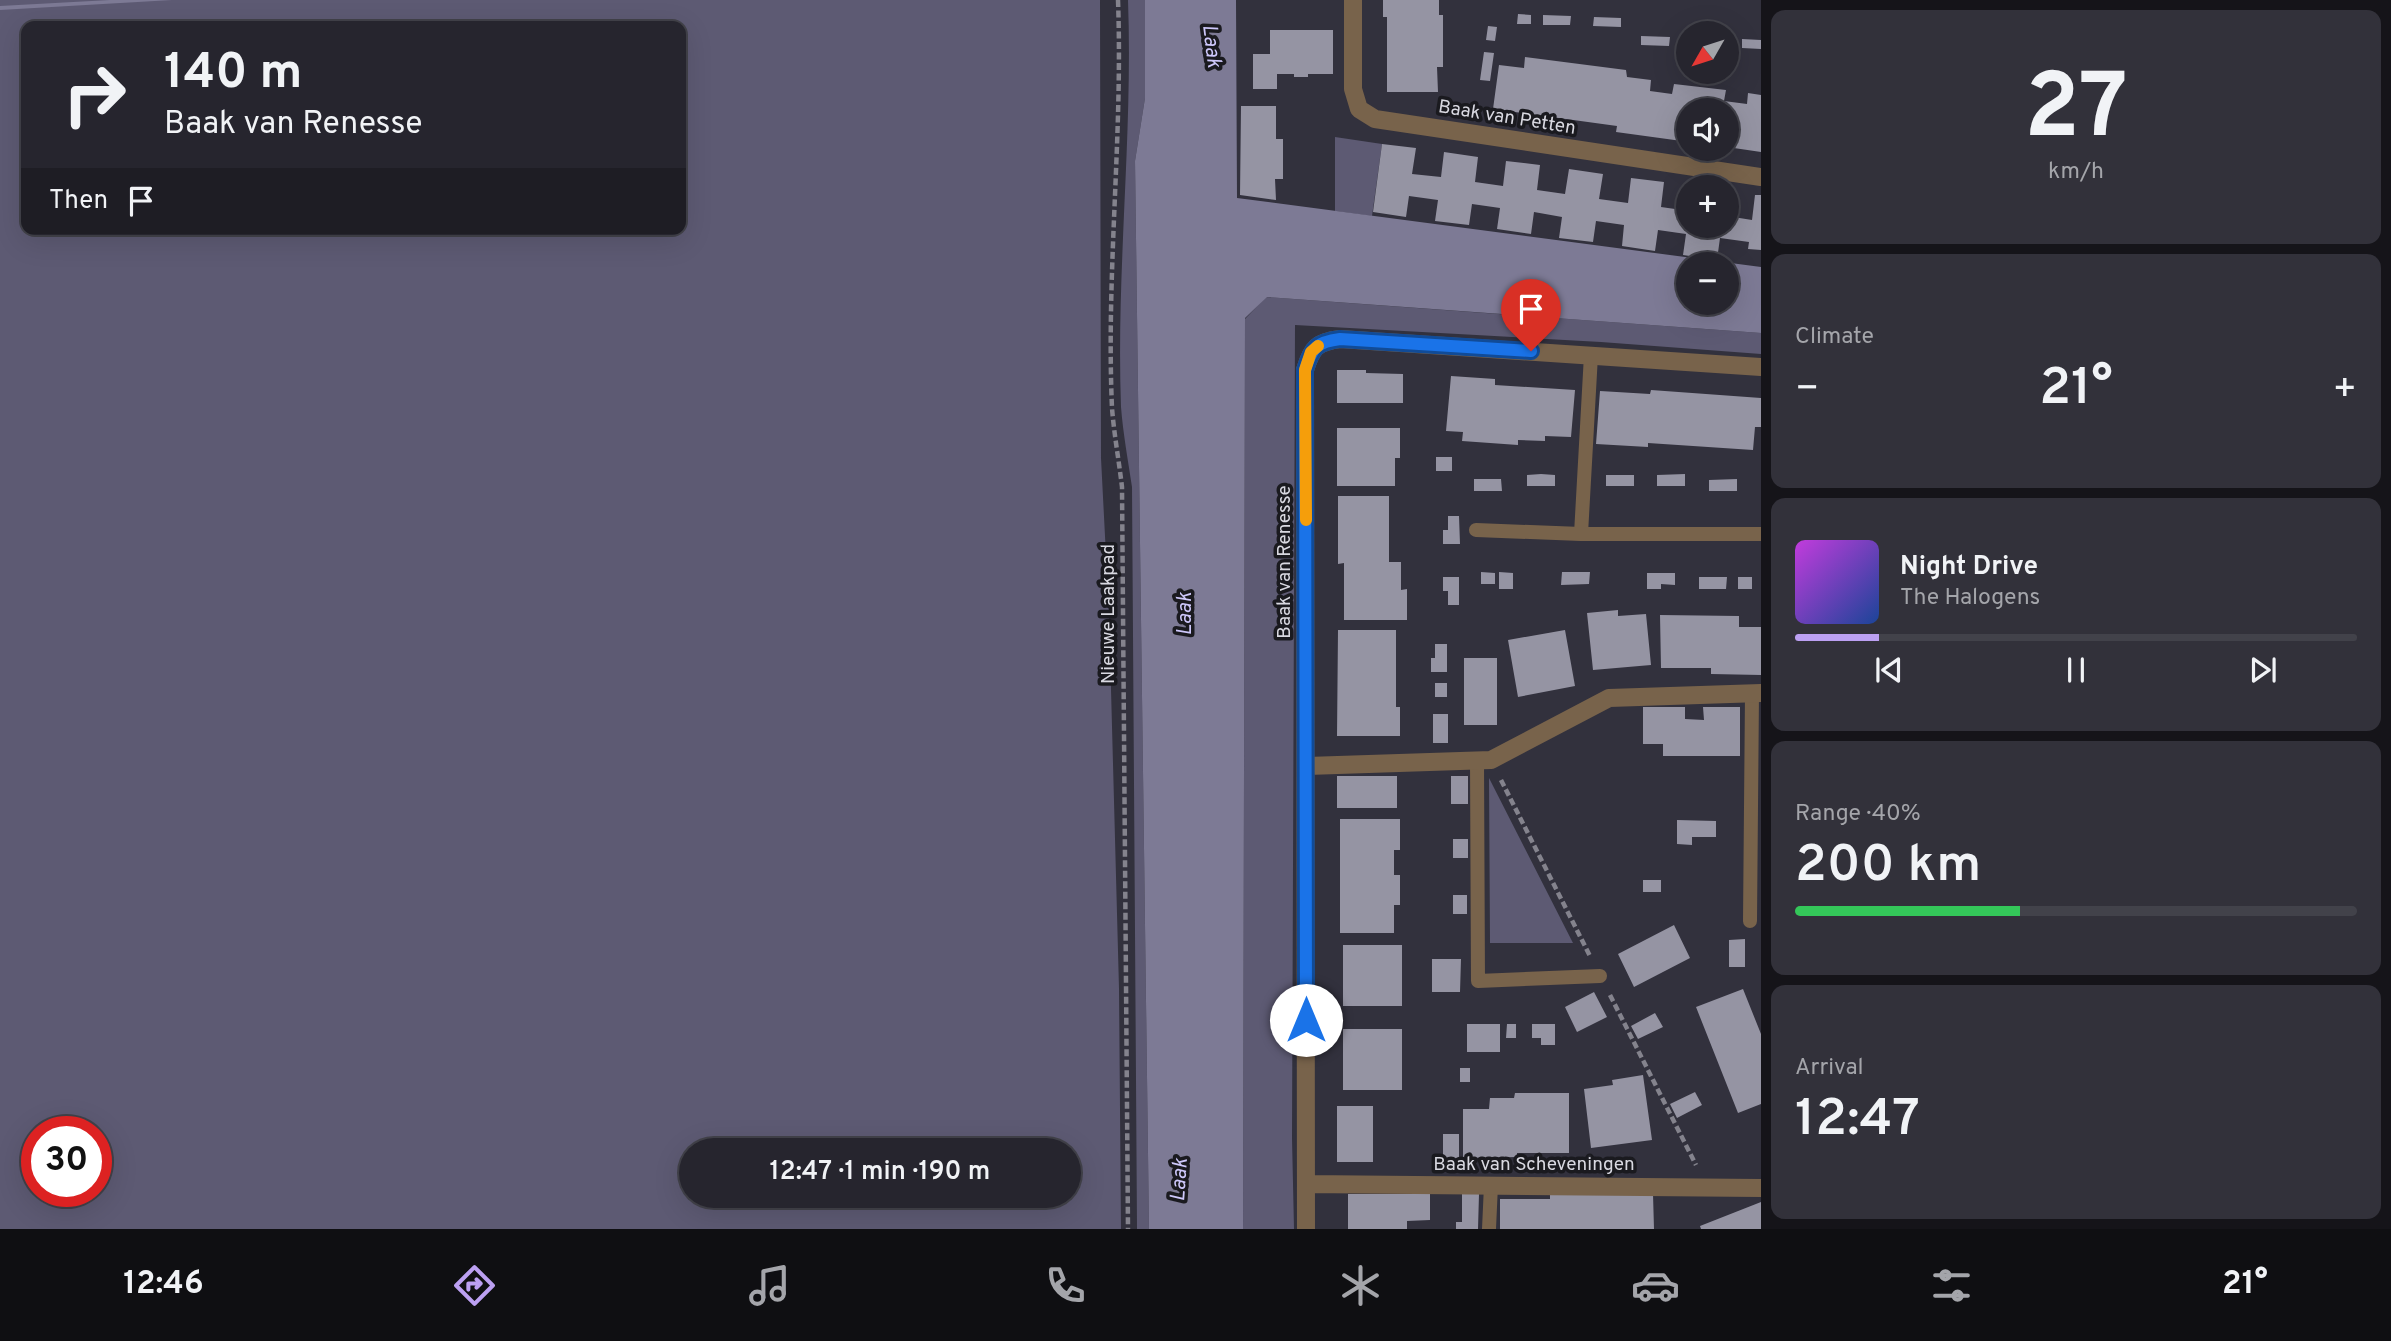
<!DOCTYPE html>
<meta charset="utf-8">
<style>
body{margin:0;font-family:Overpass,sans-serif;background:#32313a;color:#f1f3f6;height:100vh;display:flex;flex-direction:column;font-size:26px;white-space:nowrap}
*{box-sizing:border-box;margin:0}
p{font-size:23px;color:#a4a5aa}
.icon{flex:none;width:38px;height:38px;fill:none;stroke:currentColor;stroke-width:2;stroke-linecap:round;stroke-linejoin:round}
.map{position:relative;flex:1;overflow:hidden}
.side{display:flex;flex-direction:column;gap:10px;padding:10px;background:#151419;width:630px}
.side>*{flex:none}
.top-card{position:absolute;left:21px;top:21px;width:665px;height:214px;border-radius:14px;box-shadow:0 7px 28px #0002,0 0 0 2px #42424a;background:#26252e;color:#f1f3f6;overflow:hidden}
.needle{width:46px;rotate:231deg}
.controls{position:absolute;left:1676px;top:21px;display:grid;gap:14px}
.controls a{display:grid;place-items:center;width:63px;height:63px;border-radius:50%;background:#26252e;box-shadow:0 7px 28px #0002,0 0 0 2px #42424a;font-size:35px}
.speed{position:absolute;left:21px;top:1116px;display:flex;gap:14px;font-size:35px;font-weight:700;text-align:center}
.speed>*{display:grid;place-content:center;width:91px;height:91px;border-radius:50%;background:#26252e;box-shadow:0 7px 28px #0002,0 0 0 2px #42424a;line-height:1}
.speed .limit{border:10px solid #d22;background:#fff;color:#111}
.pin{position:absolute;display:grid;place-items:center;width:60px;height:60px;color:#fff;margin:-72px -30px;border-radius:50% 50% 50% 0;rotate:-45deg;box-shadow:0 0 7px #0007}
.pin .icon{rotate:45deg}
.me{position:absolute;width:77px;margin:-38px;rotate:0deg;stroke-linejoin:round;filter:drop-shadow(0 0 5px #0008)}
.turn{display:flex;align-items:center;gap:24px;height:147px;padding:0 28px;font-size:32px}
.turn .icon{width:91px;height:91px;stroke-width:2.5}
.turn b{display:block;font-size:49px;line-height:60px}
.then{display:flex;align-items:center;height:66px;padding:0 28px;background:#0003;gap:14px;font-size:26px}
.big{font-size:52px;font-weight:600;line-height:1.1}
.side .card{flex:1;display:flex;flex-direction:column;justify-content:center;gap:10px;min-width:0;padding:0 24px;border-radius:14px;background:#32313a}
.side .dial{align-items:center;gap:0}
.dial b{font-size:91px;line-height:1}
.song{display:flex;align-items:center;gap:21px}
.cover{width:84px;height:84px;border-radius:10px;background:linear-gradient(135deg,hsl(290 70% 55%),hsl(220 70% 35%))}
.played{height:7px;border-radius:4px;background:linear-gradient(90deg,#bca0f2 15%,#42424a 15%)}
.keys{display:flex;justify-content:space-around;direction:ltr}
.heat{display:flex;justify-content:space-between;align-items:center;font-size:38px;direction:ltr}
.charge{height:10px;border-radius:5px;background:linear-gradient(90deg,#34c759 40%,#42424a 0)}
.trip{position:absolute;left:679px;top:1138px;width:402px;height:70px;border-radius:35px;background:#26252e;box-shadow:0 7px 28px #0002,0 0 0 2px #42424a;font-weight:600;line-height:70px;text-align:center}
.tabs{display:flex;height:112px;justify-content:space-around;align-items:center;background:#0f0f12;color:#a4a5aa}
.tabs .icon{width:49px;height:49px}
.tabs .on{color:#bca0f2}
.tabs b{font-size:32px;color:#f1f3f6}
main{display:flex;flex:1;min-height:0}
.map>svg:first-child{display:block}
.green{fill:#5d5a73;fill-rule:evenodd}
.water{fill:#7d7a95;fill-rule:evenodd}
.building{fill:#9594a3}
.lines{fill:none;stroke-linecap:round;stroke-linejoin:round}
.path{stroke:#84838d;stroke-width:4.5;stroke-dasharray:7 3.5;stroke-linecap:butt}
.service{stroke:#78634b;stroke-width:14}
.minor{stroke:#78634b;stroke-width:18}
.route-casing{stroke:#114b97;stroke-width:18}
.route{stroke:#1a73e8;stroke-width:12}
.slow{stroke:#f59e0b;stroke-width:12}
.labels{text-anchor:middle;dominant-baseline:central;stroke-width:7;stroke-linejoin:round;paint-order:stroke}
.street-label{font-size:19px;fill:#d9d9e1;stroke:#1a1a1f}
.water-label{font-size:21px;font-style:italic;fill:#cec8fb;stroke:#1a1a1f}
</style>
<main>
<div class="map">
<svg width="1761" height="1229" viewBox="0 0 1761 1229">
<rect width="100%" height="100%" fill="#32313d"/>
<path class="green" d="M0 0H1100L1101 458 1109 614 1119 988 1121 1229H0ZM26 26H681V229H26ZM37 1132H96V1192H37ZM691 1150H1069V1195H691Z
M1128 0H1145V98L1135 161 1149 1229H1137L1132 487C1128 460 1123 433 1121 407 1116 271 1133 136 1128 0Z
M1335 137 1382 144 1372 216 1335 211Z
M1266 297 1761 333V354L1601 342 1295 325 1292 1138 1294 1229H1243L1245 319Z
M1489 778 1573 943H1490Z"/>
<path class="water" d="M110 0H172L0 10V6Z
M1145 0H1236L1237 198 1761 267V333L1267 297 1245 318 1243 1229H1149L1135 161 1145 98ZM1689 264H1727V303H1689Z"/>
<path class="building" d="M1383 0H1439V15H1443V67H1437L1438 92H1387V17H1383Z
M1518 14 1531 15V24H1517Z
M1543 15 1571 16 1570 25H1543Z
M1594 17 1621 18V27L1593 26Z
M1488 26 1497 27 1495 41 1486 40Z
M1270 30H1333V74H1308V77H1294V74H1277V89H1253V54H1270Z
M1641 36 1670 37 1669 46 1641 45Z
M1742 39 1761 40V49L1742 48Z
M1484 52 1494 53 1490 81 1480 80Z
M1525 57 1626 70 1627 77 1651 80 1650 91 1672 94 1674 84 1726 90 1724 101 1747 104 1748 93 1761 95V152L1727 147V110H1689V142L1616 132 1617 126 1493 109 1499 65 1524 68Z
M1241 106H1276V139H1283V179H1275L1276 200 1240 195Z
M1382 144 1416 148 1412 174 1441 177 1444 152 1478 157 1475 182 1503 186 1506 161 1540 165 1537 190 1565 194 1569 169 1603 174 1599 199 1628 203 1631 178 1664 182 1661 207 1689 211V226H1727V216L1752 220 1755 195H1761V250L1748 249 1749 242 1720 238 1717 260 1683 255 1686 234 1658 230 1655 251 1622 246 1624 225 1596 221 1593 242 1559 238 1562 217 1534 212 1531 234 1497 229 1500 208 1472 204 1469 225 1435 221 1438 200 1409 196 1406 217 1373 212Z
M1337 370H1366V373L1403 374V403H1337Z
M1451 376 1495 379V385L1575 390 1571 437 1545 436V441L1518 440V445L1462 441 1463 432 1446 431Z
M1651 390 1761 398V427H1755L1753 450 1648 443V447L1596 444 1600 391 1650 394Z
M1337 428H1400V458H1395V486H1337Z
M1436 457H1452V471H1436Z
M1541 474 1555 475V486H1527V475Z
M1685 474V486H1657V475Z
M1606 475H1634V486H1606Z
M1474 479H1501L1502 491H1474Z
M1737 479V491H1709V480Z
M1338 496H1389V562H1401V590L1407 589V620H1344V563L1338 564Z
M1448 516H1459L1460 544H1443V530H1448Z
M1481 572 1495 573V584H1481Z
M1499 572 1513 573V589H1499Z
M1562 572H1590L1589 584 1561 585Z
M1647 573H1675V585L1661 584V589H1647Z
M1443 577H1459V605H1448V591H1443Z
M1699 577H1727L1726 589H1699Z
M1738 577H1752V589H1738Z
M1618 610V616L1646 614 1651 665 1593 670 1587 613Z
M1660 615 1739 616V627H1761V675L1711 674V668H1661Z
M1338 630H1396V707H1400V736H1337Z
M1565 630 1575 686 1518 697 1508 640Z
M1435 644H1447V672H1431V658H1435Z
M1464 658H1497V725H1464Z
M1435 683H1447V697H1435Z
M1643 707H1685V719L1704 720 1703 707H1740V756H1663V744H1643Z
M1433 714H1448V743H1433Z
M1337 776H1397V808H1337Z
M1451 776H1468V804H1451Z
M1340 819H1400V850H1394V875H1400V905H1394V933H1340Z
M1677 820 1716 821V837H1692V845L1677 844Z
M1453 839H1468V858H1453Z
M1643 880H1661V892H1643Z
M1453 895H1467V914H1453Z
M1674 925 1690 958 1634 987 1618 954Z
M1745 939V967H1729V940Z
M1343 945H1402V1006H1343Z
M1432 959H1461L1460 992H1432Z
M1743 989 1761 1034V1104L1738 1113 1696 1007Z
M1594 992 1607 1017 1577 1032 1565 1007Z
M1655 1013 1663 1027 1638 1039 1631 1026Z
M1467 1024H1500V1052H1467Z
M1507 1024H1516V1038H1506Z
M1532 1024H1555V1045H1541V1038H1532Z
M1343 1029H1402V1090H1343Z
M1460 1068H1470V1082H1460Z
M1643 1075 1652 1140 1591 1148 1584 1089 1613 1085 1612 1080Z
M1695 1092 1702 1105 1677 1118 1670 1104Z
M1515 1093H1569V1153H1517V1157L1463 1158V1109H1489L1490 1098H1514Z
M1337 1106H1373V1162H1337Z
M1443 1134H1459V1162L1443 1161Z
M1348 1194H1430V1220L1407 1221V1229H1348Z
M1462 1194H1479L1478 1229H1456V1222H1462Z
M1550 1194H1653L1654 1229H1500V1199H1550Z
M1761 1202V1229H1701L1700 1226Z"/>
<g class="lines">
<path class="path" d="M1118 0C1123 136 1106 272 1112 408 1114 434 1119 461 1122 487L1128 1229
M1501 780 1590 956
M1610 995 1696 1165"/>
<path class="service" d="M1476 530 1581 534H1761
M1581 534 1591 355
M1477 761 1478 981 1600 976
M1750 921 1752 693
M1489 1229 1491 1185"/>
<path class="minor" d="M1353 0V89L1359 109 1375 119 1761 177
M1307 766 1491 760 1609 698 1761 693
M1306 1184 1761 1188
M1306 1229 1305 370C1312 347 1317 342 1340 339L1761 367"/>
</g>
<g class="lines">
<defs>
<path id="route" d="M1306 1020 1305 370C1312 347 1317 342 1340 339L1531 351"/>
</defs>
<use href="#route" class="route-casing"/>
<use href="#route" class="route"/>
<path class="slow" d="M1306 520 1305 370 1311 352 1318 346"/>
</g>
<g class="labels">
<g class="street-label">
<text transform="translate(1507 118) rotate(9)">Baak van Petten</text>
<text transform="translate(1285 562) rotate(-90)">Baak van Renesse</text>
<text transform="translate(1109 614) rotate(-90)">Nieuwe Laakpad</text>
<text x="1534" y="1165">Baak van Scheveningen</text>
</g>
<g class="water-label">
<text transform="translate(1211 46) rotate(83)">Laak</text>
<text transform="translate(1185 614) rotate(-90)">Laak</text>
<text transform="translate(1180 1180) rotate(-86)">Laak</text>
</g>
</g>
</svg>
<div class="controls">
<a><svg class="needle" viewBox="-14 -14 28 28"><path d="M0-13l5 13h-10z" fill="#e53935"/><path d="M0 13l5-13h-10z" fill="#a4a5aa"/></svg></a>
<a><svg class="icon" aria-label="sound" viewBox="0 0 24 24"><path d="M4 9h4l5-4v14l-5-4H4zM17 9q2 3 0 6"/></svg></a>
<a>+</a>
<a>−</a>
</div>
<div class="speed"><div class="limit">30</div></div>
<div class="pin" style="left:1531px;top:351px;background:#d93025"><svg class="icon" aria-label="arrive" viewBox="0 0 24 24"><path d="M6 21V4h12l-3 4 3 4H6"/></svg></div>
<svg class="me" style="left:1306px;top:1020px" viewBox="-20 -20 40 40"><circle r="19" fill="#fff"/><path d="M0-13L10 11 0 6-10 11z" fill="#1a73e8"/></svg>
<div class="trip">12:47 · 1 min · 190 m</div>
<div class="top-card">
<div class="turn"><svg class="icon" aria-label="right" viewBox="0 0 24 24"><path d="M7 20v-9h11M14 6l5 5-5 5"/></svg><div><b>140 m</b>Baak van Renesse</div></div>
<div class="then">Then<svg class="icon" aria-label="arrive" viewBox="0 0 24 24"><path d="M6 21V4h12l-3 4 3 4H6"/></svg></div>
</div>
</div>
<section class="side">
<div class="card dial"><b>27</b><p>km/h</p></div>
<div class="card"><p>Climate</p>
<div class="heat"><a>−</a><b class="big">21°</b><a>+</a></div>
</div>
<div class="card">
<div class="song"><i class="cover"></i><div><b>Night Drive</b><p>The Halogens</p></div></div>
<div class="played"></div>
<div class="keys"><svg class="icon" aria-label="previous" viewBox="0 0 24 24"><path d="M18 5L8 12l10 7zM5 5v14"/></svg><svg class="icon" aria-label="pause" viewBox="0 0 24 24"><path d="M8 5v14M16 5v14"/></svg><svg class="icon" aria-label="next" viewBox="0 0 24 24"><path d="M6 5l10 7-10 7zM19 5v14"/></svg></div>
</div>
<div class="card"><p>Range · 40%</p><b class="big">200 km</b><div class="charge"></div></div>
<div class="card"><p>Arrival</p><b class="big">12:47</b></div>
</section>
</main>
<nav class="tabs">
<b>12:46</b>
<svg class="icon on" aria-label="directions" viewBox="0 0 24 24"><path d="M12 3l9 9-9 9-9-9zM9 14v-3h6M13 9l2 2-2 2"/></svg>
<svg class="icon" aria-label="music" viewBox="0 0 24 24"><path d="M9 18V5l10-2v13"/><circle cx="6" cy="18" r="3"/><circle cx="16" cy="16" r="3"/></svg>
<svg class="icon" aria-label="phone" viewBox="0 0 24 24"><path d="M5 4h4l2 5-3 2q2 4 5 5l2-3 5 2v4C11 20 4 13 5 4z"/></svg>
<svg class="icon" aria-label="climate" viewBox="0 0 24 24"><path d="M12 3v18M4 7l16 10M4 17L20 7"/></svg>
<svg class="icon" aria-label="car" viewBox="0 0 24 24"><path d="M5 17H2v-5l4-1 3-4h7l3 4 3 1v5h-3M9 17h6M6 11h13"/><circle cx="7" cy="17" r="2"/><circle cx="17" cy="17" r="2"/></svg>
<svg class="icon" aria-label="filters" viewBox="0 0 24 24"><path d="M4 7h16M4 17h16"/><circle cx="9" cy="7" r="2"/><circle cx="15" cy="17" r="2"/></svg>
<b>21°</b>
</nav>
